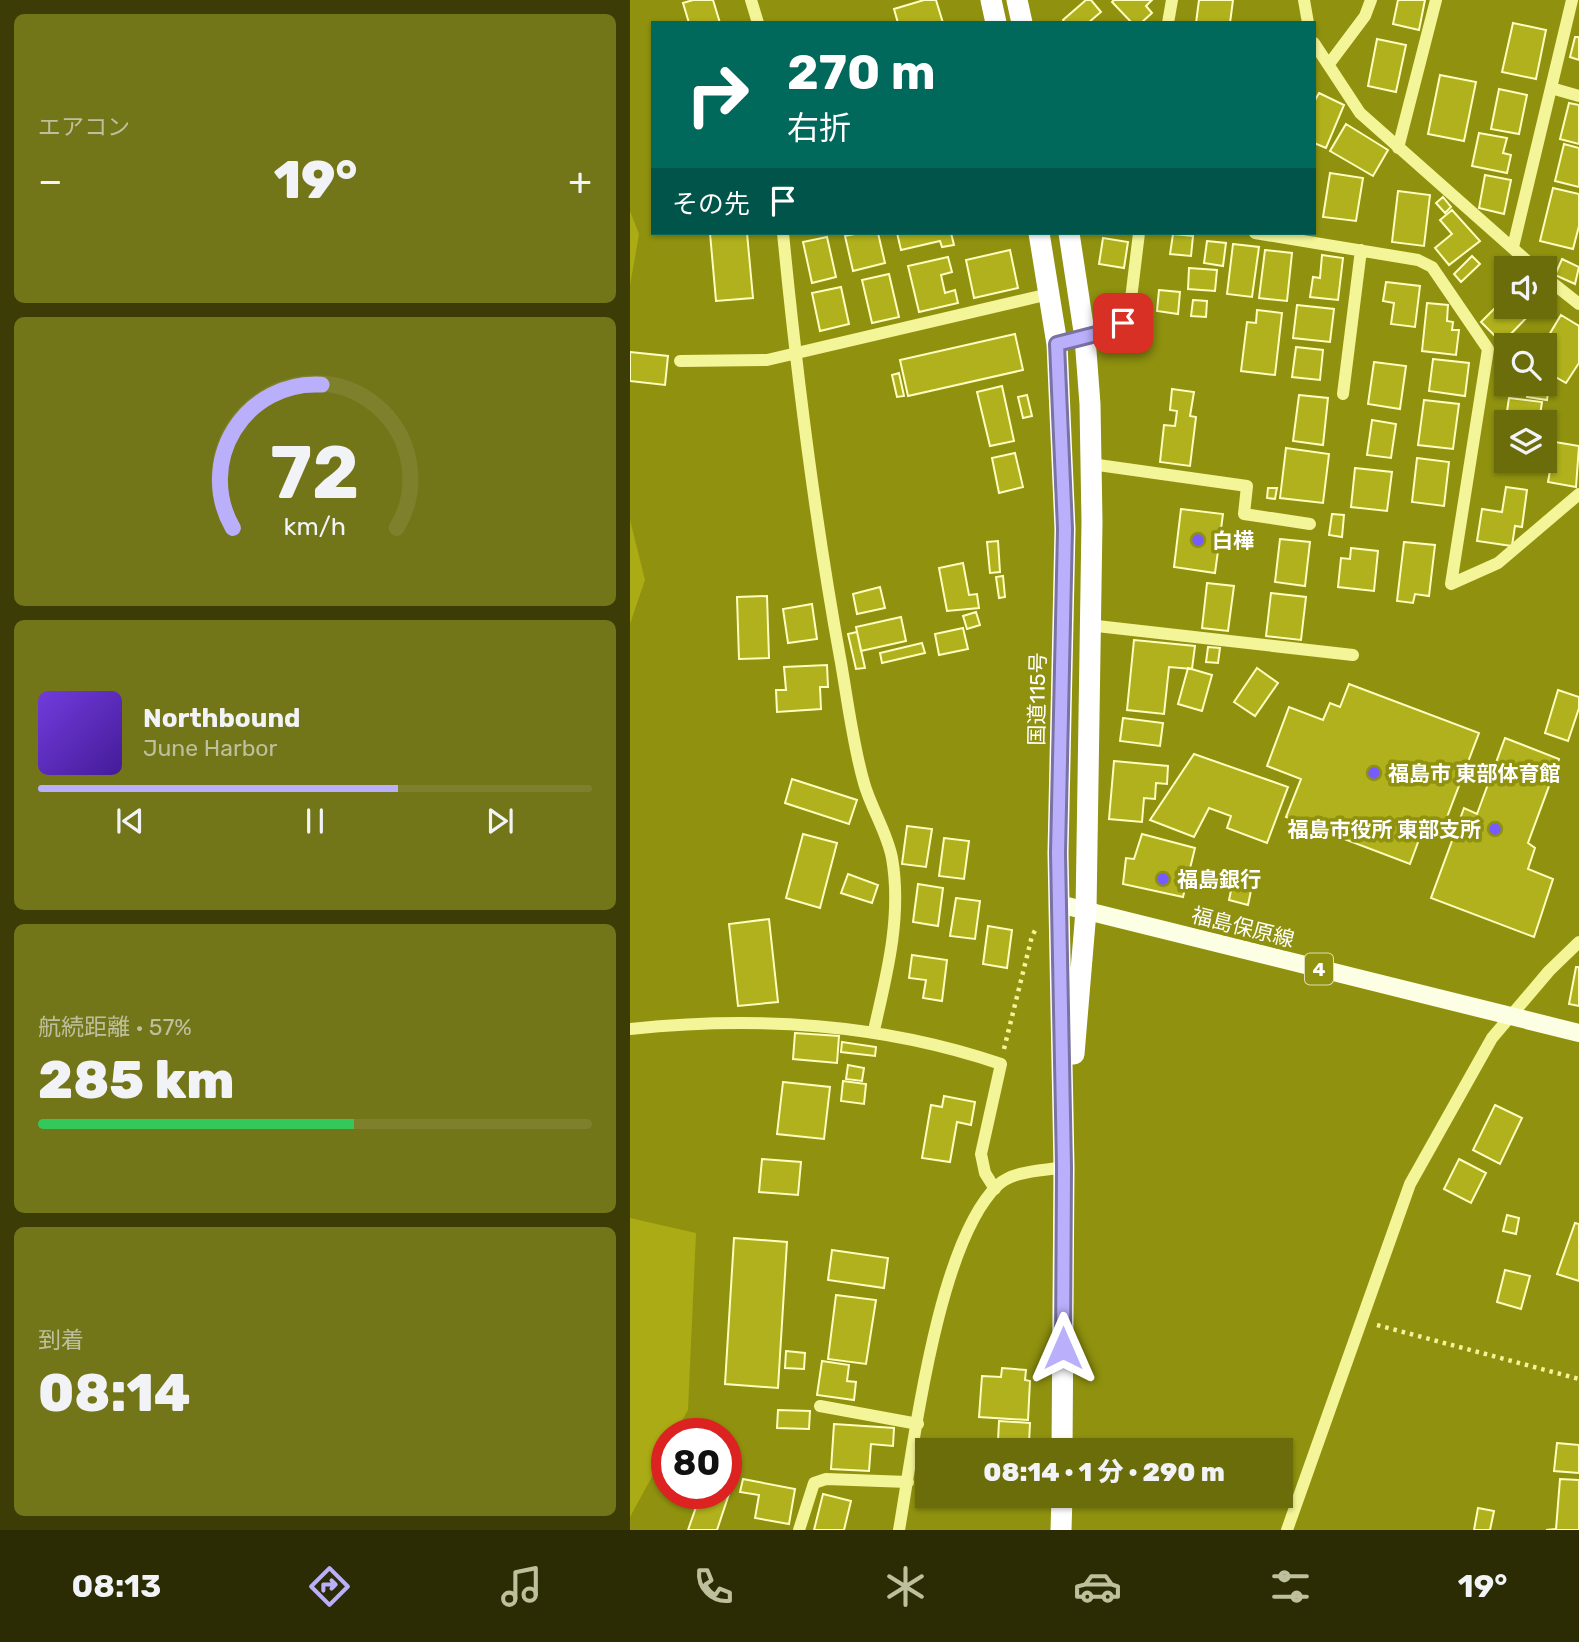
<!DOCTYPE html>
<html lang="ja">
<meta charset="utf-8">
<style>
body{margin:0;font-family:Rubik,"Noto Sans JP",sans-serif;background:#737519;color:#f1f3f6;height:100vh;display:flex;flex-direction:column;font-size:26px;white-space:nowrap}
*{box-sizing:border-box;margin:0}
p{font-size:23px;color:#bec09d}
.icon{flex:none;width:38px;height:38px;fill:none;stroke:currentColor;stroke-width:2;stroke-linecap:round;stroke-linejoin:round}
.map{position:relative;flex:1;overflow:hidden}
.drawer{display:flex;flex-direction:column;gap:14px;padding:14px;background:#3b3c06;width:630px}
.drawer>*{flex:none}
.top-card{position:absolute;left:21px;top:21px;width:665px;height:214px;border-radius:0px;box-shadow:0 2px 5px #0004;background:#00695c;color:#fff;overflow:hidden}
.controls{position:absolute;left:864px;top:256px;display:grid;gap:14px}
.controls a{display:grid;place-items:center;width:63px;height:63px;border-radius:0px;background:#6b6d0b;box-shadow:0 2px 5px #0004;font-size:35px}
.speed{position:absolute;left:21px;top:1418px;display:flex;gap:14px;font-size:35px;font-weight:700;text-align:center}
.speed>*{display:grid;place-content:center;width:91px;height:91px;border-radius:50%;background:#6b6d0b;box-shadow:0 2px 5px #0004;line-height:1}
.speed .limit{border:10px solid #d22;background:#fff;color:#111}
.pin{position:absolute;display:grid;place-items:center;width:60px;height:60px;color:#fff;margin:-30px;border-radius:14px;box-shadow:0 4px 10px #0006}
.me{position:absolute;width:77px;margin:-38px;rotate:0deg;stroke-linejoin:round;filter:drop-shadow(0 0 5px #0008)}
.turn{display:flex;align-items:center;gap:24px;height:147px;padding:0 21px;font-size:32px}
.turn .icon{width:91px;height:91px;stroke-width:2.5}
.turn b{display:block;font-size:49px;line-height:60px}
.then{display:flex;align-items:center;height:66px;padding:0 21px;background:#0003;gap:14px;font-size:26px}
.big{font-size:52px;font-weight:800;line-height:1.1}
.drawer .widget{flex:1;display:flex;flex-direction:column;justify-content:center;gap:10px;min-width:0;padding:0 24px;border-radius:10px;background:#737519}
.drawer .dial{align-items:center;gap:0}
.dial svg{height:182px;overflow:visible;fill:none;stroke:#7e802c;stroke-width:7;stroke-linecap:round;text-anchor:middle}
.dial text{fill:#f1f3f6;stroke:none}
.song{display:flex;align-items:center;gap:21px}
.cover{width:84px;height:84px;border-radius:10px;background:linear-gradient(135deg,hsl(260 70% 55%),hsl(260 70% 35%))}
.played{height:7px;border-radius:4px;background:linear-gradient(90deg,#baaffa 65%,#7e802c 65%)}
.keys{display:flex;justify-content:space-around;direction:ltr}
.heat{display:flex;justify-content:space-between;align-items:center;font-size:38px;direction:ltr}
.charge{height:10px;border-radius:5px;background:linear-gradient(90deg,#34c759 57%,#7e802c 0)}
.trip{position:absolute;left:285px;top:1438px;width:378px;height:70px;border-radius:0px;background:#6b6d0b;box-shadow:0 2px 5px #0004;font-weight:800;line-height:70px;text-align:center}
.tabs{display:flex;height:112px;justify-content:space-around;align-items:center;background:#2b2c04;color:#bec09d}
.tabs .icon{width:49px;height:49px}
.tabs .on{color:#baaffa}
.tabs b{font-size:32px;color:#f1f3f6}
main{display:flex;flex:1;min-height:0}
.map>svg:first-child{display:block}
.green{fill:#abab16}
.building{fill:#b0b11c;stroke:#fefec0;stroke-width:2}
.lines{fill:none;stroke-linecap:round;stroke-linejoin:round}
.path{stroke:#f4f498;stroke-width:4.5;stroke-dasharray:3.5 5;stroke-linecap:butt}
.minor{stroke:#f4f498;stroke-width:12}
.major{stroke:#fdffe5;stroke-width:18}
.highway{stroke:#fff;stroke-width:21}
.route-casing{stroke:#7972a2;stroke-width:18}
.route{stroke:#baaffa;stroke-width:12}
.poi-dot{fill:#765bff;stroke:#8f910f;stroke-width:2.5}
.labels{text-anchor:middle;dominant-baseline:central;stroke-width:7;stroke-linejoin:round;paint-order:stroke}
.shield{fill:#8f910f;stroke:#dddeb7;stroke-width:2}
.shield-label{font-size:19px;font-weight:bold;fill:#fff}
.poi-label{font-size:21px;font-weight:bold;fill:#fff;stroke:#8f910f;text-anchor:start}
.street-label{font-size:21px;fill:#fff;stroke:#8f910f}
</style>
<main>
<section class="drawer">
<div class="widget"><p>エアコン</p>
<div class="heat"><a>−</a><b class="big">19°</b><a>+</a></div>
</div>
<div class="widget dial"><svg viewBox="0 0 100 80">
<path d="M14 69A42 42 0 1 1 86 69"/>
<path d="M14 69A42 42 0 0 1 53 6" stroke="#baaffa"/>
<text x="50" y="56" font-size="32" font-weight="700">72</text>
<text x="50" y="72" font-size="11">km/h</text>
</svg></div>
<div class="widget">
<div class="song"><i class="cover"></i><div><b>Northbound</b><p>June Harbor</p></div></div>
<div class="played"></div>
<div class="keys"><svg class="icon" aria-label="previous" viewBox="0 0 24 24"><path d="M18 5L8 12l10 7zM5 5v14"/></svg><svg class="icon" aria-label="pause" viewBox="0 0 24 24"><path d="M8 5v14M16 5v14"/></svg><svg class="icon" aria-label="next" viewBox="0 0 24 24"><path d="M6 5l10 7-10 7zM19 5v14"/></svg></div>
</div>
<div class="widget"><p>航続距離 · 57%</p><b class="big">285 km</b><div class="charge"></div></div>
<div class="widget"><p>到着</p><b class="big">08:14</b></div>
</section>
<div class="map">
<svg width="949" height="1530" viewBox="0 0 949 1530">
<rect width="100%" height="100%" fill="#8f910f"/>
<path class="green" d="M0 211 9 234 0 286Z
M0 520 15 580 0 624Z
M0 1218 66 1233 58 1410 45 1433H37V1449L0 1517Z"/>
<path class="building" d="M63 0H83L90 23H59L53 3Z
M294 0H306L313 23H268L264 9Z
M456 0H461L471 12 458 23H435L433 20Z
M484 0H522L516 6 522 13 511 23H502L482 2Z
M569 0H603L600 23H566Z
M768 0H795L789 30 763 24Z
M883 23 916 30 906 79 872 72Z
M945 37H949V60L940 57Z
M747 39 776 45 766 92 738 86Z
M810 75 846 82 834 141 798 134Z
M869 89 897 95 889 134 861 129Z
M689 93 714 105 696 148 684 143V102Z
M939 103 949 105V144L930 139Z
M716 124 758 150 743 176 700 151Z
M849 133 877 138 873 153 881 155 877 173 842 166Z
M934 144 949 148V187L925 181Z
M700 173 733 178 726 221 693 217Z
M855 175 881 180 874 214 849 208Z
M923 188 949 194V226L943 249 910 241Z
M768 191 800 195 794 246 762 242Z
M813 197 821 207 815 213 806 203Z
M822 210 850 241 819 265 805 248 822 234 810 220Z
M80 233H117L123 298 86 301Z
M230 233H248L255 263 223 271 215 236Z
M267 233H321L324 245 312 247 310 241 271 250Z
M543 234 563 236 561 256 540 254Z
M197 237 206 277 182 283 173 242Z
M473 238 498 242 494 268 469 264Z
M577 241 596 243 593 266 574 263Z
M603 244 629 247 622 297 597 294Z
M380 250 388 288 344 298 336 260Z
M635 250 662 253 657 301 629 298Z
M692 255 713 258 708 300 680 297 683 277 690 278Z
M842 256 850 264 831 282 824 274Z
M318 257 322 272 311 275 315 293 325 290 328 303 289 312 278 266Z
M932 259 949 267 945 284 925 275Z
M559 268 587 270 585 291 558 289Z
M259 274 269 317 242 323 232 280Z
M756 282 790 286 785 327 761 324 764 303 753 301Z
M211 287 219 324 190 331 182 293Z
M529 290 550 292 548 314 527 311Z
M877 296V306H898L903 311 872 343 851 322Z
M563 300 577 301 576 317 561 316Z
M797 303 818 305 817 321 823 322 822 330H829L826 355 792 351Z
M667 305 704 309 700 342 663 338Z
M627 310 652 313 645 375 611 371 617 322 626 323Z
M931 315 949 326V363L936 383 915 371V345H913Z
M385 334 393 370 278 396 270 360Z
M666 347 693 350 690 380 662 377Z
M0 352 38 356 35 385 0 381Z
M803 359 839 363 835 396 799 391Z
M744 362 776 366 770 409 738 404Z
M269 373 274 396 267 397 262 375Z
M915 378 920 379 917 400 897 397 899 383H915Z
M372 386 384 441 360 446 347 392Z
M542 389 564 392 560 416 566 417 560 466 530 462 534 425 545 426 547 411 540 410Z
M397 395 402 416 393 418 388 397Z
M669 395 698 398 693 445 663 441Z
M879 398 912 402 909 422H877V451L871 450Z
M794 400 829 404 823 449 788 445Z
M742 420 766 424 761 458 737 455Z
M925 442 949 446 946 487 918 482Z
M656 448 699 454 693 503 650 498Z
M385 453 393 487 369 493 362 458Z
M787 458 819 462 814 506 782 502Z
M725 468 762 472 757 511 721 507Z
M876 487 897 490 892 527 885 526 882 546 847 541 852 509 872 512Z
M638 488H647L645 499 637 498Z
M551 509 593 514 585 573 544 567Z
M702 514 714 515 712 537 699 535Z
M650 539 680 542 675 586 645 582Z
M368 541 370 572 360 573 357 542Z
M774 542 805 545 799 596 785 594 783 603 767 601Z
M721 548 748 551 744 591 708 587 711 558 720 559Z
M333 563 339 595 347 594 349 608 317 611 309 568Z
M373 576 375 597 369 598 366 577Z
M577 583 604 586 598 631 572 628Z
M250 587 255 608 227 614 223 594Z
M641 593 676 597 671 640 636 636Z
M137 596 139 658 109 659 107 597Z
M182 604 187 639 158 643 153 609Z
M346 612 350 625 337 629 333 616Z
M271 617 276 641 231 651 226 627Z
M333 628 338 649 309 655 305 634Z
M227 632 235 668 226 669 218 634Z
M504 640 565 646 562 669 539 667 534 714 497 710Z
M292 643 295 653 252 663 250 653Z
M578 647 590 648 588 663 576 662Z
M197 665 198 687H190L191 709 147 712 146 690H156L154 667Z
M558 668 582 675 572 711 548 704Z
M627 668 648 683 625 716 604 702Z
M719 684 849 733 811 833 794 826 780 864 656 817 671 779 637 766 659 707 693 720 700 703 710 707Z
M928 690 949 697V708L938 741 915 733Z
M493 718 533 723 530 746 490 741Z
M875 738 929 759 898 843 905 848 898 869 923 879 904 937 801 898 834 808 847 814Z
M564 754 658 787 637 843 597 828 601 816 579 808 564 837 520 820Z
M484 761 538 766 537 784 526 783 525 799 514 798 512 822 479 819Z
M162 779 227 800 219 824 155 803Z
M277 826 302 829 296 867 272 864Z
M173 834 207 843 190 908 156 898Z
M512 834 565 848 553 897 493 884 496 858 504 859Z
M314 838 339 841 334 879 309 876Z
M218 874 248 885 242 903 211 893Z
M603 881 622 886 618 905 599 900Z
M288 884 313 888 308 926 283 922Z
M326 898 350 901 345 939 320 936Z
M139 919 148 1002 108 1006 99 924Z
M358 926 382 930 377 968 353 964Z
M282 955 317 960 312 1001 293 998 296 980 279 978Z
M946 967H949V1006L939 1004Z
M165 1033 209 1036 207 1063 163 1059Z
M212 1042 246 1047 245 1056 211 1052Z
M218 1065 234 1068 232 1081 216 1079Z
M213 1081 236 1084 234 1104 211 1101Z
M153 1082 200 1087 194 1139 147 1134Z
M314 1096 345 1102 341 1125 327 1122 320 1162 292 1158 301 1105 312 1107Z
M865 1105 892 1118 870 1164 843 1150Z
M132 1159 171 1162 168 1195 129 1192Z
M829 1159 856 1173 841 1203 814 1189Z
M877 1215 889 1218 886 1234 873 1231Z
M945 1223 949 1224V1281L927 1274Z
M104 1238 157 1242 148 1388 95 1384Z
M202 1250 258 1258 254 1288 198 1280Z
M875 1270 900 1276 891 1309 867 1302Z
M206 1295 246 1300 236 1364 198 1359Z
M156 1351 175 1353 174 1369 155 1368Z
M192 1361 219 1365 217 1381 226 1382 224 1400 187 1395Z
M372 1368 396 1370 395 1380 400 1381 398 1420 349 1417 352 1376 371 1377Z
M148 1410 180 1411 179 1429 147 1428Z
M369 1421 400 1423 399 1443 368 1441Z
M204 1424 264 1428 263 1446 241 1444 239 1471 201 1469Z
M927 1443 949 1445V1473L924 1471Z
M113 1479 165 1489 159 1524 125 1518 129 1495 110 1492Z
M930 1479 949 1480V1530H916L926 1529Z
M96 1483 102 1485 87 1530H58L71 1493H96Z
M193 1494 221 1501 214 1530H184Z
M848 1508 864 1511 860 1530H844Z"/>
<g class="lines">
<path class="path" d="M374 1049 402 936 407 927
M747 1325 949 1379"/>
<path class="minor" d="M121 0 128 23
M674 0 678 23
M538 23 542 0
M684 43 730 113 905 268
M699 64 735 16 741 0
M921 88 949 96
M768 148 806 0
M153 233C167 377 185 521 211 663 218 703 223 745 234 783 241 808 257 832 262 858 272 916 257 974 244 1030
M625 233 788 260 802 267 858 349 821 584 868 563 949 494
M883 247 942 0
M915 277 949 304
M427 344 474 332 493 323 500 307 509 233
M50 361 137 360 419 294
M713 394 731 250
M461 464 617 486 614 514 680 524
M458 625 723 655
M0 1029C127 1016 250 1023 371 1064L351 1154 355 1173 365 1189
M190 1406 288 1424
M169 1530 184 1483 196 1479 278 1482
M269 1530C284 1445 307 1243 368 1185 384 1170 414 1171 434 1167
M657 1530 780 1184 862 1038 919 971 949 942"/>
<path class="major" d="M429 904 949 1033"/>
<path class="highway" d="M361 0 366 23
M387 0 392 23
M409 233 427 344 435 529 428 853 434 1167 432 1451
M439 233 455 338 460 404 462 522 456 911 444 1054
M431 1530 432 1496"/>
</g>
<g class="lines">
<defs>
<path id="route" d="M433 1348 434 1167 428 853 435 529 427 344 474 332 493 323"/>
</defs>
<use href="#route" class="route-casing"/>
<use href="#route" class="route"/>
</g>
<g class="poi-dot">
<circle cx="568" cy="540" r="7"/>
<circle cx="744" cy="773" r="7"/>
<circle cx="865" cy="829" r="7"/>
<circle cx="533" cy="879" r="7"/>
</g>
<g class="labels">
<rect class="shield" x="675" y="953.5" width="28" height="31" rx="5"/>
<g class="shield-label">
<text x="689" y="969">4</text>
</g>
<g class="poi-label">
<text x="582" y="540">白樺</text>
<text x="758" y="773">福島市 東部体育館</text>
<text x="851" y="829" text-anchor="end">福島市役所 東部支所</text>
<text x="547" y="879">福島銀行</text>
</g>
<g class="street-label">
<text transform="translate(407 699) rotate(-89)">国道115号</text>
<text transform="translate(613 927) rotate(14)">福島保原線</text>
</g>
</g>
</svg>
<div class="controls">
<a><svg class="icon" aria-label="sound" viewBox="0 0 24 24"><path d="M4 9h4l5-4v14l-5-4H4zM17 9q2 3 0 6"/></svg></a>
<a><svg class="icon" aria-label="search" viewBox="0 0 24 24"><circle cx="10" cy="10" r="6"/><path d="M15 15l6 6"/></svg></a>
<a><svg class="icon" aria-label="layers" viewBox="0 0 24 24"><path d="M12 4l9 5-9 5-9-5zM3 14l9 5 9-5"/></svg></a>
</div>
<div class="speed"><div class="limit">80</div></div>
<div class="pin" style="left:493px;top:323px;background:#d93025"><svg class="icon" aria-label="arrive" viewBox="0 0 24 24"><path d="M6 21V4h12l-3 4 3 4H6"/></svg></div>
<svg class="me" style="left:433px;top:1348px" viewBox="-20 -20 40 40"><path d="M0-17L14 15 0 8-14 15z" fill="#baaffa" stroke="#fff" stroke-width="4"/></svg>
<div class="trip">08:14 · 1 分 · 290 m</div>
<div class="top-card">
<div class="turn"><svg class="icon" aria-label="right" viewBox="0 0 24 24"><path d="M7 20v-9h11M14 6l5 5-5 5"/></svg><div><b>270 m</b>右折</div></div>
<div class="then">その先<svg class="icon" aria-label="arrive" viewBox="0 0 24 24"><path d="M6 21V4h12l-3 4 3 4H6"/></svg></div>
</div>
</div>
</main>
<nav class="tabs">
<b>08:13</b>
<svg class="icon on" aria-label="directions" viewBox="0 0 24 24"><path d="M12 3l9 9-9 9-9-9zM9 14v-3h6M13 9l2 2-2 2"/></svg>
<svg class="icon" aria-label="music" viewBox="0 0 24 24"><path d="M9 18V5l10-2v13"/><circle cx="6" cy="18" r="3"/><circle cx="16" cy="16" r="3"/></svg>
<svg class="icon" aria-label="phone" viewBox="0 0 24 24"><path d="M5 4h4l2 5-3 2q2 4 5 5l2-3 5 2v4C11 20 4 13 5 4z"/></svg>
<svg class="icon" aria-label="climate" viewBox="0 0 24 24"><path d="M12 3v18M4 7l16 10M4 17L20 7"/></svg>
<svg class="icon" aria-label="car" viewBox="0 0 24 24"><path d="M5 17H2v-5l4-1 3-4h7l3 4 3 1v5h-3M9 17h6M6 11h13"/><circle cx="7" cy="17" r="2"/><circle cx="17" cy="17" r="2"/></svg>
<svg class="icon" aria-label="filters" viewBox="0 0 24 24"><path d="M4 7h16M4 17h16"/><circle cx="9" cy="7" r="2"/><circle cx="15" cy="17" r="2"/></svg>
<b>19°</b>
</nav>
